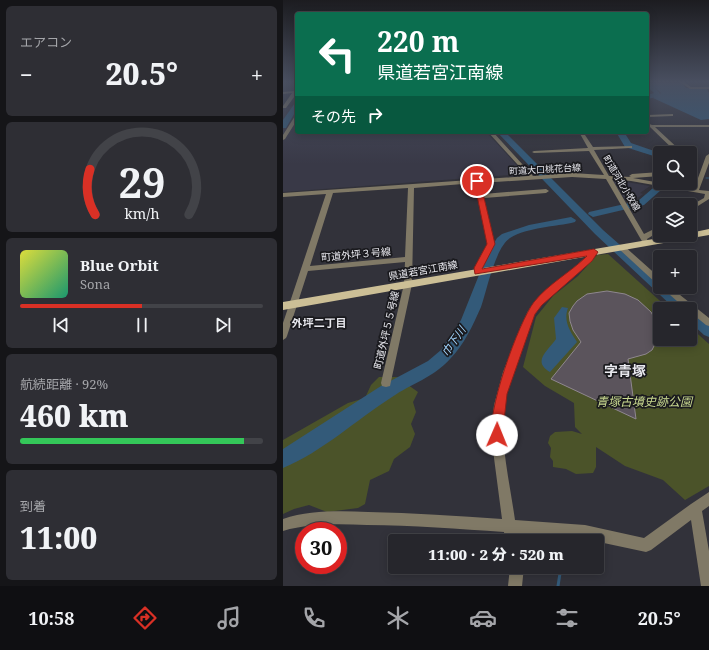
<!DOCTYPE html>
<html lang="ja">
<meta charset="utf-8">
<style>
body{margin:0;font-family:"Noto Serif","Noto Sans JP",serif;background:#2e2e34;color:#f1f3f6;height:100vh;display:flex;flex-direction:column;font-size:15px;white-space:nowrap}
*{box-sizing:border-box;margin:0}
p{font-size:13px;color:#a4a5a9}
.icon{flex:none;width:22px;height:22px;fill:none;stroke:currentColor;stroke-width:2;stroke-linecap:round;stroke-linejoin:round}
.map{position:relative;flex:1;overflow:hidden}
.panel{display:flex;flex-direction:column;gap:6px;padding:6px;background:#151518;width:283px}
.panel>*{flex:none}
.banner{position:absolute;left:12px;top:12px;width:354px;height:122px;border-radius:4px;box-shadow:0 2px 10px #0003,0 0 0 1px #424348;background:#0b6e4f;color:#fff;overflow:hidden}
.buttons{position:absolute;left:370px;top:146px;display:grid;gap:8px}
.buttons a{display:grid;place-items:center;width:44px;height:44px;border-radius:4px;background:#26262c;box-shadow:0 2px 10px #0003,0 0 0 1px #424348;font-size:20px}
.speed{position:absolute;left:12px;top:522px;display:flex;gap:8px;font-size:20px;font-weight:700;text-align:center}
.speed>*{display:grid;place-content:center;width:52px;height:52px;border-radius:50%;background:#26262c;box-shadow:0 2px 10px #0003,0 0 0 1px #424348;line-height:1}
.speed .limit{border:6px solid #d22;background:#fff;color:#111}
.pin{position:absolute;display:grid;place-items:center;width:34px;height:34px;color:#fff;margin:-17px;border:2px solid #fff;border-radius:50%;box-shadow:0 1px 4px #0007}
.me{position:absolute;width:44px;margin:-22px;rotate:1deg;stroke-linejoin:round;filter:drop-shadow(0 0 3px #0008)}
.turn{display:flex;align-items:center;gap:14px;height:84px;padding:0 16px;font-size:18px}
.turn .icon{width:52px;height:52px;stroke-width:2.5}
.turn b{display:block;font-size:28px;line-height:34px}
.then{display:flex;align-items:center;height:38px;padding:0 16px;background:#0003;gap:8px;font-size:15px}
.big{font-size:30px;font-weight:800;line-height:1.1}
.panel .card{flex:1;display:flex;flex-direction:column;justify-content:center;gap:6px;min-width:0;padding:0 14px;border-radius:6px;background:#2e2e34}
.panel .dial{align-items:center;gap:0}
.dial svg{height:104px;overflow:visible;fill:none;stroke:#424348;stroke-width:7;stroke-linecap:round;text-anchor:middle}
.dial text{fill:#f1f3f6;stroke:none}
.song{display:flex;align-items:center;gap:12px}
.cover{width:48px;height:48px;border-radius:6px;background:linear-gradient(135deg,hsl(60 70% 55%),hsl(160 70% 35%))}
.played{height:4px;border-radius:2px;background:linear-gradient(90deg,#d93025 50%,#424348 50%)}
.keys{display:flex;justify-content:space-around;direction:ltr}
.heat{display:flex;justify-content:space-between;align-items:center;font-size:22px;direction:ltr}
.charge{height:6px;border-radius:3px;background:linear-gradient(90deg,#34c759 92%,#424348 0)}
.trip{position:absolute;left:105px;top:534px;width:216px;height:40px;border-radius:4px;background:#26262c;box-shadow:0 2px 10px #0003,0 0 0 1px #424348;font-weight:800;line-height:40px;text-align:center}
.tabs{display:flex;height:64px;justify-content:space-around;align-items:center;background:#0f0f12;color:#a4a5a9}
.tabs .icon{width:28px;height:28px}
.tabs .selected{color:#d93025}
.tabs b{font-size:18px;color:#f1f3f6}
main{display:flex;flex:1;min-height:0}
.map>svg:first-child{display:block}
.built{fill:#393947}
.green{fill:#4b5329}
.water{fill:#335a79}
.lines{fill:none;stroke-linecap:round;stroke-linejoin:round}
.stream-far1{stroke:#335a79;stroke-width:1}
.stream{stroke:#335a79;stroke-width:3}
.river{fill:#335a79;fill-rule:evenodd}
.building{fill:#5b545c;stroke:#8f878f}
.minor{fill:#807966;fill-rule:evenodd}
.major{fill:#ccbf96;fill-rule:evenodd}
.route{fill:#d93025;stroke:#8d1f18}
.labels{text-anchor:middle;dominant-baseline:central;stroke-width:3.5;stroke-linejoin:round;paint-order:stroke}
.far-street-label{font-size:9px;fill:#e8e8ee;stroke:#1a1a1e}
.street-label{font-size:10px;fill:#e8e8ee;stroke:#1a1a1e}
.neighbourhood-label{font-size:11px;font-weight:bold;fill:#e8e8ee;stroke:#1a1a1e}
.water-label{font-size:11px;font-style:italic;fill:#a3d6ff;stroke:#1a1a1e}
.near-park-label{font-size:12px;font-style:italic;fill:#c8d88f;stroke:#1a1a1e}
.near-quarter-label{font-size:14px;font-weight:bold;fill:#e8e8ee;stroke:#1a1a1e}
</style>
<main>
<section class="panel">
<div class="card"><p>エアコン</p>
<div class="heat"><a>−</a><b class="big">20.5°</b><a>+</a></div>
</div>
<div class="card dial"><svg viewBox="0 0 100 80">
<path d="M14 69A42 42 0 1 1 86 69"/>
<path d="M14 69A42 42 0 0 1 10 34" stroke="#d93025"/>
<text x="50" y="56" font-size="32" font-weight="700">29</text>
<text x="50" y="72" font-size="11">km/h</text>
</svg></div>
<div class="card">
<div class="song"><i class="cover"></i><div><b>Blue Orbit</b><p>Sona</p></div></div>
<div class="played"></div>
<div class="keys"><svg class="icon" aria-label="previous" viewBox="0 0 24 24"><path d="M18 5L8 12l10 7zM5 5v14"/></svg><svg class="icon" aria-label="pause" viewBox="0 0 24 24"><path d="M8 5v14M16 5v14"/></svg><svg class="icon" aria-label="next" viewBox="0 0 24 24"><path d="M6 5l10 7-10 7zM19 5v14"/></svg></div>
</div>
<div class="card"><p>航続距離 · 92%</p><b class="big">460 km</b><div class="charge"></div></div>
<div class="card"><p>到着</p><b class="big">11:00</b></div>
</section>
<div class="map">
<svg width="426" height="586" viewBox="0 0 426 586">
<rect width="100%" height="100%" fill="#32323a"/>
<path class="built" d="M14 106V132H203L242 174 0 192V107Z
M330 181H338L367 186 357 193 360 194 356 197 344 202Z"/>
<path class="green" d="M325 254 386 309H377V339H407V327L426 344V486L402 500 380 480 342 466 313 447V467L310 473 293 474 283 469 270 467V461L267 457 268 448 265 443 267 436 272 432 289 431 299 434 292 427 291 403 262 386 240 367 253 317 270 296 295 276 314 255Z
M96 377H114L135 392 130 402 133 412 128 424 132 434 127 447 111 459 106 471 87 480 82 504 75 508 44 512 26 505 11 509 0 514V440L65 403 82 398 88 385Z"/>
<path class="water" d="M366 83H399L403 88 424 89 426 93V119L418 120 370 98 378 93Z
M279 307 285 308C280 321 287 331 294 342L267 372C248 361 266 350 273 339L271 318Z"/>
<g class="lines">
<path class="stream-far1" d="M406 88 426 87
M372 96 379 94
M423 178H426"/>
<path class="stream" d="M275 586 278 567"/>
<path class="river" d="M364 82H366L377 93 374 97 364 99V95L371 93 364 86Z
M14 102V109L3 128H0V120L12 103Z
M214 132H222L320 230 377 280V287H385L408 309 412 310 426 323V337L421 335 407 322V309H392L312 234Z
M333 132H341L348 143 377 153V158L342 147Z
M377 182 386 183 361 205 310 217 305 214 306 212 355 201Z
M288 217 293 220 292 222C272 227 245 227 227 238 212 248 204 290 198 307 190 325 181 345 167 359 151 377 128 384 109 397 73 420 39 452 0 468V449L98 386 145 361 158 350 178 320 204 255 214 238 219 234 246 225Z"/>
</g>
<path class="building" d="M324 291 342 294 355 300 368 312 375 325 374 340 369 350 363 354 345 359 353 419 268 379 298 342 290 330 287 321 286 313 290 306 294 301 304 294Z"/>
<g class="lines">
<path class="minor" d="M397 82H401L408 87H426V89H407Z
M13 88H14V93L3 108H0V106L9 93 0 94V92L11 91Z
M364 94 366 95V97H364Z
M390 114V116H389L364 117V115Z
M14 115V120L2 139 0 140V135L12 116Z
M364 123 369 125H426V127H372L400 153H394L367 127H364Z
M205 132H210L250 176 289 173 321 175 306 151 251 153 249 152 251 151 305 148 296 132H300L310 147 349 146V148H347L311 150 326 176 348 177 346 176 349 174 377 172V176L350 178 411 189 423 156 426 154V163L416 190 426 191V199L407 211V206L421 198 422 194 348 181 329 179 361 234 377 226V231L364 239 366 243 363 245 360 243 323 179 289 177 197 183 200 194 263 189 266 191 263 193 201 198 211 244 199 269V272L195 275 192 274 191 269 205 244 192 183 131 188 129 284 107 386 103 387 99 386 98 383 121 284 122 262 25 271 4 336 3 338 0 340V323L43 194 0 197V193L245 176ZM125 188 122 257 27 266 50 193Z
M336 245H340L377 278V285L374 284 336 249 334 247Z
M308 250H311L315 252 309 261 258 305C238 334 217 400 220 436 222 464 228 492 232 520L302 525 361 538 408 504 426 492V506L419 511 426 551V586H418L408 520 368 550 363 552 302 539 234 533 236 541H222L221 532C176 529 130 525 84 525 56 524 27 523 0 531V519C27 510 57 511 85 512 130 513 175 516 219 519L208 435 211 405 220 372 238 326 245 311 252 301 303 257Z
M378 287H387L426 318V326L423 325 407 312V309H403Z
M227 567H241L239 586H225Z"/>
<path class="major" d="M426 229V235L0 310V302L394 235H407V233Z"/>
</g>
<linearGradient id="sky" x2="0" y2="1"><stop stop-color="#1c1c20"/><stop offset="0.5" stop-color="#494f60"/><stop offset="1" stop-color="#494f60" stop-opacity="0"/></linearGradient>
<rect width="426" height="164" fill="url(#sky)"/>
<path class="route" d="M194 179 197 181 212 244 199 269 311 249 315 252 309 261 259 305 252 314 224 394 219 439 214 441 210 439C201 417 236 321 251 302 265 284 288 272 304 256L192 274 191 268 204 244 191 181Z"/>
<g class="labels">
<g class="far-street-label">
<text transform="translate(262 169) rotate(-3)">町道大口桃花台線</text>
<text transform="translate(339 183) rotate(59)">町道河北小牧線</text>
</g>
<g class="street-label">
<text transform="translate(73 254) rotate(-5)">町道外坪３号線</text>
<text transform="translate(140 270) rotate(-10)">県道若宮江南線</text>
<text transform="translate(103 330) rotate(-77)">町道外坪５５号線</text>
</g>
<g class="neighbourhood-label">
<text x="36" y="322">外坪二丁目</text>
</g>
<g class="water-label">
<text transform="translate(170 341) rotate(-55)">巾下川</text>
</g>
<g class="near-park-label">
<text x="361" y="401">青塚古墳史跡公園</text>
</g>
<g class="near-quarter-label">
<text x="342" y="370">字青塚</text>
</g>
</g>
</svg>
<div class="buttons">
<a><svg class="icon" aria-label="search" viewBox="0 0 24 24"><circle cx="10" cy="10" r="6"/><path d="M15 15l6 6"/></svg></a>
<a><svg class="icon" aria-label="layers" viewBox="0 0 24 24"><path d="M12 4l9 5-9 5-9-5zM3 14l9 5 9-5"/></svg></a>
<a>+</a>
<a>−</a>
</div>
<div class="speed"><div class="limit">30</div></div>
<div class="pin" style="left:194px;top:181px;background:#d93025"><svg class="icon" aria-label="arrive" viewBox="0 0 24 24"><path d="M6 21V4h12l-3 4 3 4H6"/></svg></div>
<svg class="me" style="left:214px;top:435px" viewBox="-20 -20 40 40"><circle r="19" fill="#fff"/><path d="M0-13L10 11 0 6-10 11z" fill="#d93025"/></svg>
<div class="trip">11:00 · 2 分 · 520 m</div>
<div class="banner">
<div class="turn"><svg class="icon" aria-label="left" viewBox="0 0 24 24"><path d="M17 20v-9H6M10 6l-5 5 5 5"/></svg><div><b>220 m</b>県道若宮江南線</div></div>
<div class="then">その先<svg class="icon" aria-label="right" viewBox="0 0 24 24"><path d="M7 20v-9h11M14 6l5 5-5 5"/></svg></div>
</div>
</div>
</main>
<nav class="tabs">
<b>10:58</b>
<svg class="icon selected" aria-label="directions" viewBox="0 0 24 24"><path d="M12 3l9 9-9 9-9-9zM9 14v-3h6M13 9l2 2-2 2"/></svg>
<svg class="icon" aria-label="music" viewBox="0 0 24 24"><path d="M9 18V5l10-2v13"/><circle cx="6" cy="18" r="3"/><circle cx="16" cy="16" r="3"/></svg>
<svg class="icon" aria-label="phone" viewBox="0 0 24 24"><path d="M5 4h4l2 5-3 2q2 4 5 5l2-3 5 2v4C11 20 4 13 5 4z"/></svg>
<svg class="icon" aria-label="climate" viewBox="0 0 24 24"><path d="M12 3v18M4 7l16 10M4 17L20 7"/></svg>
<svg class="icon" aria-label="car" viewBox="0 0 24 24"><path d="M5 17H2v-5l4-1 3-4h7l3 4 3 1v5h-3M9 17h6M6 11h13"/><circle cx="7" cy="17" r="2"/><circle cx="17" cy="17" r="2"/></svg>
<svg class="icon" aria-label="filters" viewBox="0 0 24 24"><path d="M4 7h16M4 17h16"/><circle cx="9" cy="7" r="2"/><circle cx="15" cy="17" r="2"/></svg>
<b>20.5°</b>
</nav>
